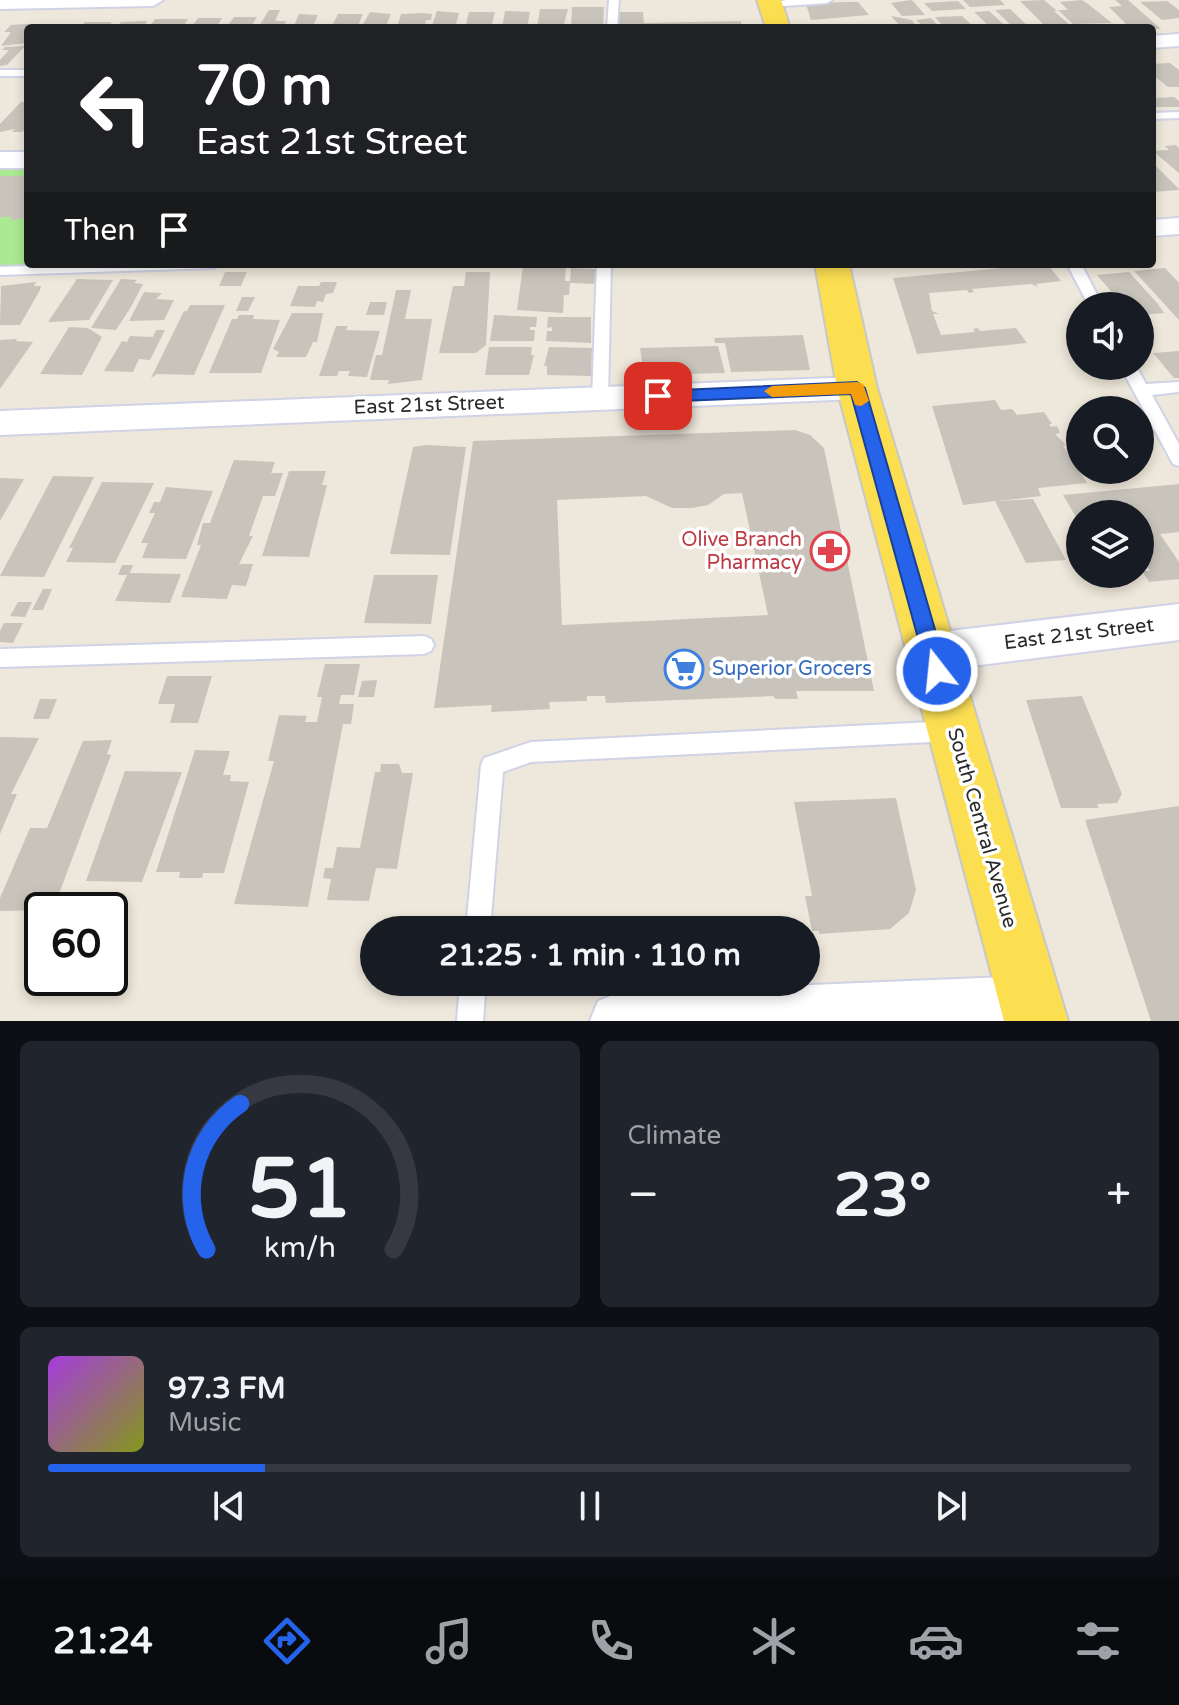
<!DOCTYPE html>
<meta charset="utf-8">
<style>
body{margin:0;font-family:"Varela Round",sans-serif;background:#20242c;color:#f1f3f6;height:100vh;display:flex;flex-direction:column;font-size:30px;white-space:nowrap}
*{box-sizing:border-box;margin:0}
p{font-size:26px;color:#9ea1a6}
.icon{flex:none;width:44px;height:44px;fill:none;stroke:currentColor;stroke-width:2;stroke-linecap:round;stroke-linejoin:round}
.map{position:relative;height:1021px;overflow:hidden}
.panel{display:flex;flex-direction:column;gap:20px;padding:20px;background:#0d0f14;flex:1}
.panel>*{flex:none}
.hud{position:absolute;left:24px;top:24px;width:1132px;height:244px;border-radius:8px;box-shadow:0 4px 12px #0003;background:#202124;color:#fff;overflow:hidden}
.fabs{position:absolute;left:1066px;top:292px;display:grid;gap:16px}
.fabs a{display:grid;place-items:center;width:88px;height:88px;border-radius:50%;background:#171b24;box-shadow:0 4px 12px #0003;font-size:40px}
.speed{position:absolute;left:24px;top:892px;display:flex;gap:16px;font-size:40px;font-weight:700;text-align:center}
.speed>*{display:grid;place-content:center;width:104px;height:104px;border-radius:50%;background:#171b24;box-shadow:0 4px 12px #0003;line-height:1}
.speed .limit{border:4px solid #111;border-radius:12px;background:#fff;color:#111}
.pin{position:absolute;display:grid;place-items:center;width:68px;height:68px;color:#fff;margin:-34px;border-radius:16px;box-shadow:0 4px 12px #0006}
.me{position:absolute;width:88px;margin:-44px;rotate:344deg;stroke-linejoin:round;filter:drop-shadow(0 0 6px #0008)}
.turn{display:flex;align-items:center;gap:28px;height:168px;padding:0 40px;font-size:36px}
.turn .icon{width:104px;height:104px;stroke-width:2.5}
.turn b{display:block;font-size:56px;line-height:68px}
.then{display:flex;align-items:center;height:76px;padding:0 40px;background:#0003;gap:16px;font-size:30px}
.big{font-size:60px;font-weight:700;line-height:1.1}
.panel .card{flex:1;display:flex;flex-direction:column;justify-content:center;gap:12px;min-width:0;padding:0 28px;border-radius:12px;background:#20242c}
.panel .dial{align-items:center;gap:0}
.dial svg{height:208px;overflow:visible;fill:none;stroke:#363941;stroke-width:7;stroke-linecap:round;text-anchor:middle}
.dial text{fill:#f1f3f6;stroke:none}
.song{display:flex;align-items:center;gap:24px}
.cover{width:96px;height:96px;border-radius:12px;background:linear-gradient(135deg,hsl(280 70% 55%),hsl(70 70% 35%))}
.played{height:8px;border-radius:4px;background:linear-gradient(90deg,#2563eb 20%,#363941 20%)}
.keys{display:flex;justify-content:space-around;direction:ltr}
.heat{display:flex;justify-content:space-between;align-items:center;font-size:44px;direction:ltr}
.panel .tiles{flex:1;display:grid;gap:20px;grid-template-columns:1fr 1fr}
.card:last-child{grid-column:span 2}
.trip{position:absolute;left:360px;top:916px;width:460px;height:80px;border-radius:40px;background:#171b24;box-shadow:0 4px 12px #0003;font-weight:700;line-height:80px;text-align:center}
.tab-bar{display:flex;height:128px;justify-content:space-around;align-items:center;background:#090b0e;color:#9ea1a6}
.tab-bar .icon{width:56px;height:56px}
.tab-bar .active{color:#2563eb}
.tab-bar b{font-size:36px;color:#f1f3f6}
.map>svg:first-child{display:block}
.green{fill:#abe993}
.building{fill:#c9c4bb;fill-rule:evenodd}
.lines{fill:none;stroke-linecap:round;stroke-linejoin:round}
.service-casing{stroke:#d0d3e5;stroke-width:4}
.minor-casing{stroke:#d0d3e5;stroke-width:4}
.primary-casing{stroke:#c8c8c8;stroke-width:4}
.service{fill:#fff;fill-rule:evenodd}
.minor{fill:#fff;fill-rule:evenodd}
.primary{fill:#fcde51;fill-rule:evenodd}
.route{fill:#2563eb;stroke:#184099;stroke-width:2}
.slow{fill:#f59e0b}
.labels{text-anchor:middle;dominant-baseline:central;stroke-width:7;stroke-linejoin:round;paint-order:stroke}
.street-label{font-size:20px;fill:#2a2a2a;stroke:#fff}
.health-label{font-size:20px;fill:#be3a42;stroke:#fff;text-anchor:end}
.shop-label{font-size:20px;fill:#366cbe;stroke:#fff;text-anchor:start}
</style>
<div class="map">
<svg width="1179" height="1021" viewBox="0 0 1179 1021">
<rect width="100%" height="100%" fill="#eee7db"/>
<path class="green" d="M0 170H28V264H76L0 266Z"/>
<path class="building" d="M911 0 913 1 925 15 902 16 891 3Z
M963 0H1000L1005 5 970 7Z
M1044 0 1057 11H1054L1071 26 1047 28 1020 1Z
M1082 0 1088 4 1112 23 1073 24 1058 10H1068L1060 2Z
M1115 0H1128L1161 29 1130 28 1109 7 1122 6Z
M958 1 966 9 932 11 924 3Z
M1167 1 1179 10V18L1162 20 1140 2Z
M844 2H858L869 15 811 20 806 4Z
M572 7H604L603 28H571Z
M540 9H568L563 28H537Z
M1010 9 1030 28H1014L995 10Z
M269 10H280L275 21H286L283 28H258Z
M437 11 459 13 455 28H431Z
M505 11 530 12 527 28H502Z
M989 11 999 20 1007 28H991L974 12Z
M370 12 391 14 385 28H361Z
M469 12H495L491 28H465Z
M619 12H643L644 23 741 21 742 28H618Z
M422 13 432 14 431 20H426L424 28H397L401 14Z
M299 14 318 15 312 28H293Z
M338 14H363L357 28H331Z
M891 16 912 20 918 28H902Z
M962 16 975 28H945L935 17Z
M234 17H257L250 28H226Z
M198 18H222L216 28H191Z
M931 18 940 28H925L916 20Z
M155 19H188L182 28 149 27Z
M140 21H147L143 28H116L121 22Z
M85 22H112L108 28H81Z
M11 25 25 24 44 25 42 28H28V43L1 46 11 32H4Z
M25 46 7 65 0 66V60L9 50H2L5 47Z
M1170 63 1179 70V87H1168L1152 74V64Z
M1174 97 1179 101V107H1152V98Z
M21 102H28V126L22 132H12L15 129 0 132V124Z
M1176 145 1179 148V173L1153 151 1169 150 1165 146Z
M1152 162 1179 189V190L1152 192Z
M0 176H28V217L10 221 12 217H0Z
M1047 264 1061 281 1036 284 1038 287 1031 284 972 289 974 292 969 293 967 290 929 293 932 311 939 314H933L941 335 975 332 973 329 978 328 980 331 1016 328 1027 343 917 354 893 278Z
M523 266H566L565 281H570L571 268 595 269V284L570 283 569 295H564L563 313 517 310Z
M1165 268 1179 283V320L1134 271Z
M225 272H247L241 286H219Z
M466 272H490L486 345 476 353H439L453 286H464Z
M1129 272 1158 304 1164 313 1142 315 1146 319 1140 320V306H1111L1107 298 1116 297 1097 275Z
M77 279 113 280 89 320 48 322Z
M121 279 137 280 134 283 143 284 131 307 116 330 91 328Z
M36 282 34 286H41L40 290 20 325H0L1 286Z
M321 282H337L333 293 326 294 323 302 317 301 315 307 290 306 298 286H319Z
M396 290H411L405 319H432L422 380 388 384 389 380H370L376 355H382Z
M144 292 162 293 156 299 174 300 164 320 129 321Z
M242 297H255L248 311H236Z
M370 302H387L384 315H366Z
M190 305H225L194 375 157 374 151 378 184 311H187Z
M292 313H323L317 342H313L306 357H276L279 352 273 349Z
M239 315H254L253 319 280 320 261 373H209L232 319H237Z
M494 315 537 317 536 327H530V330H535L534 341H490Z
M548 317H591V343L546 341 547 331H552V327L547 328Z
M336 326H348L346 330 380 331 367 377 348 376 350 371H339L337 376H319Z
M69 327 88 328 102 337 82 375 40 374Z
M156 330H165L150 360 139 359 133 372 104 371 122 341 127 342 130 336 153 337Z
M803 335 810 370 731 372 725 343H715L714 338Z
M17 339 16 341 33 342 0 389V340Z
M718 346 725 373 644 375 640 348Z
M489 347H532L531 355H534L529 375H485Z
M549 347 592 348 591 376 547 375V366H544Z
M1179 351V378H1174L1153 353Z
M995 400 1001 410 1012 409 1017 415 1044 412 1052 424H1049L1051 427 1057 426 1060 433 1055 434 1066 445 1063 446 1087 483 1038 488 1041 496 998 501 1033 499 1066 560 1026 563 995 501 963 505 932 406Z
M795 430 810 435 824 448 874 691H796L798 699H776L773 696 606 703 605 696H587V701L549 702 550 709 491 712 492 705 434 708 473 441ZM742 493 768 615 562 625 557 500 646 496 672 508H692L708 505 724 494Z
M427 445 466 447 450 555 390 554 413 447Z
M234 460 275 462 271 473H283L275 496H263L249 536H253L239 564H253L246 586 232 585 227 599 181 597 201 545H197L203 523H210Z
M289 471H326L322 485H327L309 557 262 556Z
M53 476 94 477 44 577 0 576Z
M0 478 24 479 0 521Z
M102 482 154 483 115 563 66 562 73 548H69Z
M1179 484V532L1160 534 1179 562V579L1149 582 1142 571H1150L1140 554V514H1080V536L1072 523 1079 522 1063 495Z
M166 487 213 491 186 559 142 558 148 543H141L155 513H149L154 502H160Z
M122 565H133L130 573 181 574 170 603 115 601 127 575H118Z
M374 575H438L431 624 364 623Z
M43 589H52L43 610H32Z
M18 602H32L25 617 10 616Z
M4 623H23L13 643 0 642V631Z
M325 664H360L354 695H341L339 704H354L351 724H343L308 907 234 904 274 761H268L279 715 307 716 305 722H317L322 697H317Z
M167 676H212L198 723H170L175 704H158Z
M377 680 374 697H358L362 681Z
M1082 696 1122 794 1117 803 1097 804 1099 808H1061L1026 700Z
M40 699H57L49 719H33Z
M0 737 39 738 11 794H17L0 834Z
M112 740 107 754 111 755 53 910 0 911V898L30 828H47L83 741Z
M195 750 230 751 223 775H231L230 781 249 782 224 873H203L202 878H179L180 872H156Z
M381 764H399L402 773H413L397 869 376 868 369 901 327 900 331 879 323 878 325 868H333L337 847 360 848 375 772H380Z
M125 771 182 772 142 882 86 881Z
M896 798 916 890 909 913 890 929 819 934V931H812L805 896H812L794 802Z
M1179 806V1021H1151L1085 820Z"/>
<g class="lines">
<defs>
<path id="service" d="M609 0H619L617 28H607Z
M832 0 827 3 770 7 765 4 786 0Z
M0 70H28V76H0Z
M1179 112V118L1152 119V113Z
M86 264H221L214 268 0 275V267Z
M597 264H611L608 399 600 405 592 399Z
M1067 264H1081L1103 306H1089Z
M1120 366H1136L1146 384 1179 382V392L1152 395 1179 444V466L1173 464Z
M424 636 431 639 434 645 431 651 424 654 0 667V649Z
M952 721 960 724 963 731 960 738 952 741 531 762 503 772 490 930H466L481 765 484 758 531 742Z
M460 982H486L483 1021H457Z"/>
<path id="minor" d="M0 0H163L153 6 0 9Z
M1179 34V46L1152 48V36Z
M0 152H28V168H0Z
M1179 218V234L1152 236V220Z
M857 377 869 380 874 388 869 396 857 399 0 435V411Z
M1179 604V640L932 671 917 665 911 652 917 639 932 633Z
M1032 976 1052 984 1060 1004 1053 1021H590L598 1001 618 993Z"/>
<path id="primary" d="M757 0H781L790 28H766Z
M815 264H849L877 388 1068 1021H1004L837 388Z"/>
</defs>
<use href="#service" class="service-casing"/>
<use href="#minor" class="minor-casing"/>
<use href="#primary" class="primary-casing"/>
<use href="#service" class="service"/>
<use href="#minor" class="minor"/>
<use href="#primary" class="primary"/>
</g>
<path class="route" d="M857 382 865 388 947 671 944 677 937 680 930 677 927 671 851 394 658 402 650 396 658 391Z"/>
<path class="slow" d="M857 382 863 384 869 401 861 406 855 405 851 394 772 397 764 391 772 386Z"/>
<defs>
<symbol id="pharmacy-ring" viewBox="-11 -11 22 22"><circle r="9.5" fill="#fff" stroke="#e0444e" stroke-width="1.5"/><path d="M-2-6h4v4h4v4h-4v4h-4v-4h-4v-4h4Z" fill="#e0444e"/></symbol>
<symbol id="supermarket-ring" viewBox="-11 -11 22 22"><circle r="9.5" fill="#fff" stroke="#3f7fe0" stroke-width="1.5"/><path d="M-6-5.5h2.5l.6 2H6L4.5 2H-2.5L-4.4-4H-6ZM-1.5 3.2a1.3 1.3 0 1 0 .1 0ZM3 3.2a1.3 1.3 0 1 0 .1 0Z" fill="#3f7fe0"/></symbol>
</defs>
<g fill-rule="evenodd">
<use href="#pharmacy-ring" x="808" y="529" width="44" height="44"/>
<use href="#supermarket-ring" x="662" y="647" width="44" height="44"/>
</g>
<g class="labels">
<g class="street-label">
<text transform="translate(429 405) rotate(-2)">East 21st Street</text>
<text transform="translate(1079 634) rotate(-7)">East 21st Street</text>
<text transform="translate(982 828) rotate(74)">South Central Avenue</text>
</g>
<g class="health-label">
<text x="802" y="540">Olive Branch<tspan x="802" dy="23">Pharmacy</tspan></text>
</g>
<g class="shop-label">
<text x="712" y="669">Superior Grocers</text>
</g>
</g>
</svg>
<div class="fabs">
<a><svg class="icon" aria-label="sound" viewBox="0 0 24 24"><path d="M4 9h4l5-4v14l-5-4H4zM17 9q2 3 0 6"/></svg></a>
<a><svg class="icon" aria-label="search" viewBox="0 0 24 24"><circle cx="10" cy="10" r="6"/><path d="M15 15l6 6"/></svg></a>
<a><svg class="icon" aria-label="layers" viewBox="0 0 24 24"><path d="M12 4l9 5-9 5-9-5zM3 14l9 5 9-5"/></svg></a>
</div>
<div class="speed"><div class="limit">60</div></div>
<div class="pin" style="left:658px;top:396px;background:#d93025"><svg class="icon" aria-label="arrive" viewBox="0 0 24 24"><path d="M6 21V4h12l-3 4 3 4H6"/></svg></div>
<svg class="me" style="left:937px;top:671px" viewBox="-20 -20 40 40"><circle r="17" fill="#2563eb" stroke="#fff" stroke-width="3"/><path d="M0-11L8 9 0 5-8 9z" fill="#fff"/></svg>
<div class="trip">21:25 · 1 min · 110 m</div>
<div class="hud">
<div class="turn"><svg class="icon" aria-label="left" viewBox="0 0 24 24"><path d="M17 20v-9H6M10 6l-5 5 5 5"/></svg><div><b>70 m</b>East 21st Street</div></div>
<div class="then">Then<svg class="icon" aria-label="arrive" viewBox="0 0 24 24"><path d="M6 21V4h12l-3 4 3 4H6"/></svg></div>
</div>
</div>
<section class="panel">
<div class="tiles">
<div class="card dial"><svg viewBox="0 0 100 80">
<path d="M14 69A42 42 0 1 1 86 69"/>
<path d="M14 69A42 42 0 0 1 27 13" stroke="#2563eb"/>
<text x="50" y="56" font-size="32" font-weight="700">51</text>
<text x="50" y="72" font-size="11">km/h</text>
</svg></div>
<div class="card"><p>Climate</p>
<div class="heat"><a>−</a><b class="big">23°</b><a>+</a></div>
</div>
<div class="card">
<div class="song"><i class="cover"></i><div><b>97.3 FM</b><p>Music</p></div></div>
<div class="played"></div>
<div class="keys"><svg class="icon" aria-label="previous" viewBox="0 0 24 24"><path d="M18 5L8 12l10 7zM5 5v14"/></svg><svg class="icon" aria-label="pause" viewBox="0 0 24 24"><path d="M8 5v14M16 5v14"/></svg><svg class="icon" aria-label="next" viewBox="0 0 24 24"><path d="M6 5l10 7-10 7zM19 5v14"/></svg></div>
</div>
</div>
</section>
<nav class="tab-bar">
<b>21:24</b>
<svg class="icon active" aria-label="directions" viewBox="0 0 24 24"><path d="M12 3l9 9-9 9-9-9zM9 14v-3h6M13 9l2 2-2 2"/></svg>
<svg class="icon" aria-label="music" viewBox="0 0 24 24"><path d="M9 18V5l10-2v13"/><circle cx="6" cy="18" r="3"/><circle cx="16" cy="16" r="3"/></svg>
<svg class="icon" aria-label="phone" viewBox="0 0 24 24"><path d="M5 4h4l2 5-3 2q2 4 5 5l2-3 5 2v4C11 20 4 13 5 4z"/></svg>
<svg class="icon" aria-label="climate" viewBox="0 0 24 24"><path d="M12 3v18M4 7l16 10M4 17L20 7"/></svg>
<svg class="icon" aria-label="car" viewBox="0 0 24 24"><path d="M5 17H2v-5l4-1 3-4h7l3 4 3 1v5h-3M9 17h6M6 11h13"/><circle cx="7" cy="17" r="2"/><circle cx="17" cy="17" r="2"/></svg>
<svg class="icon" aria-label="filters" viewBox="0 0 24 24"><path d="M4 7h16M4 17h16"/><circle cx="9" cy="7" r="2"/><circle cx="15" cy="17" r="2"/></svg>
</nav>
